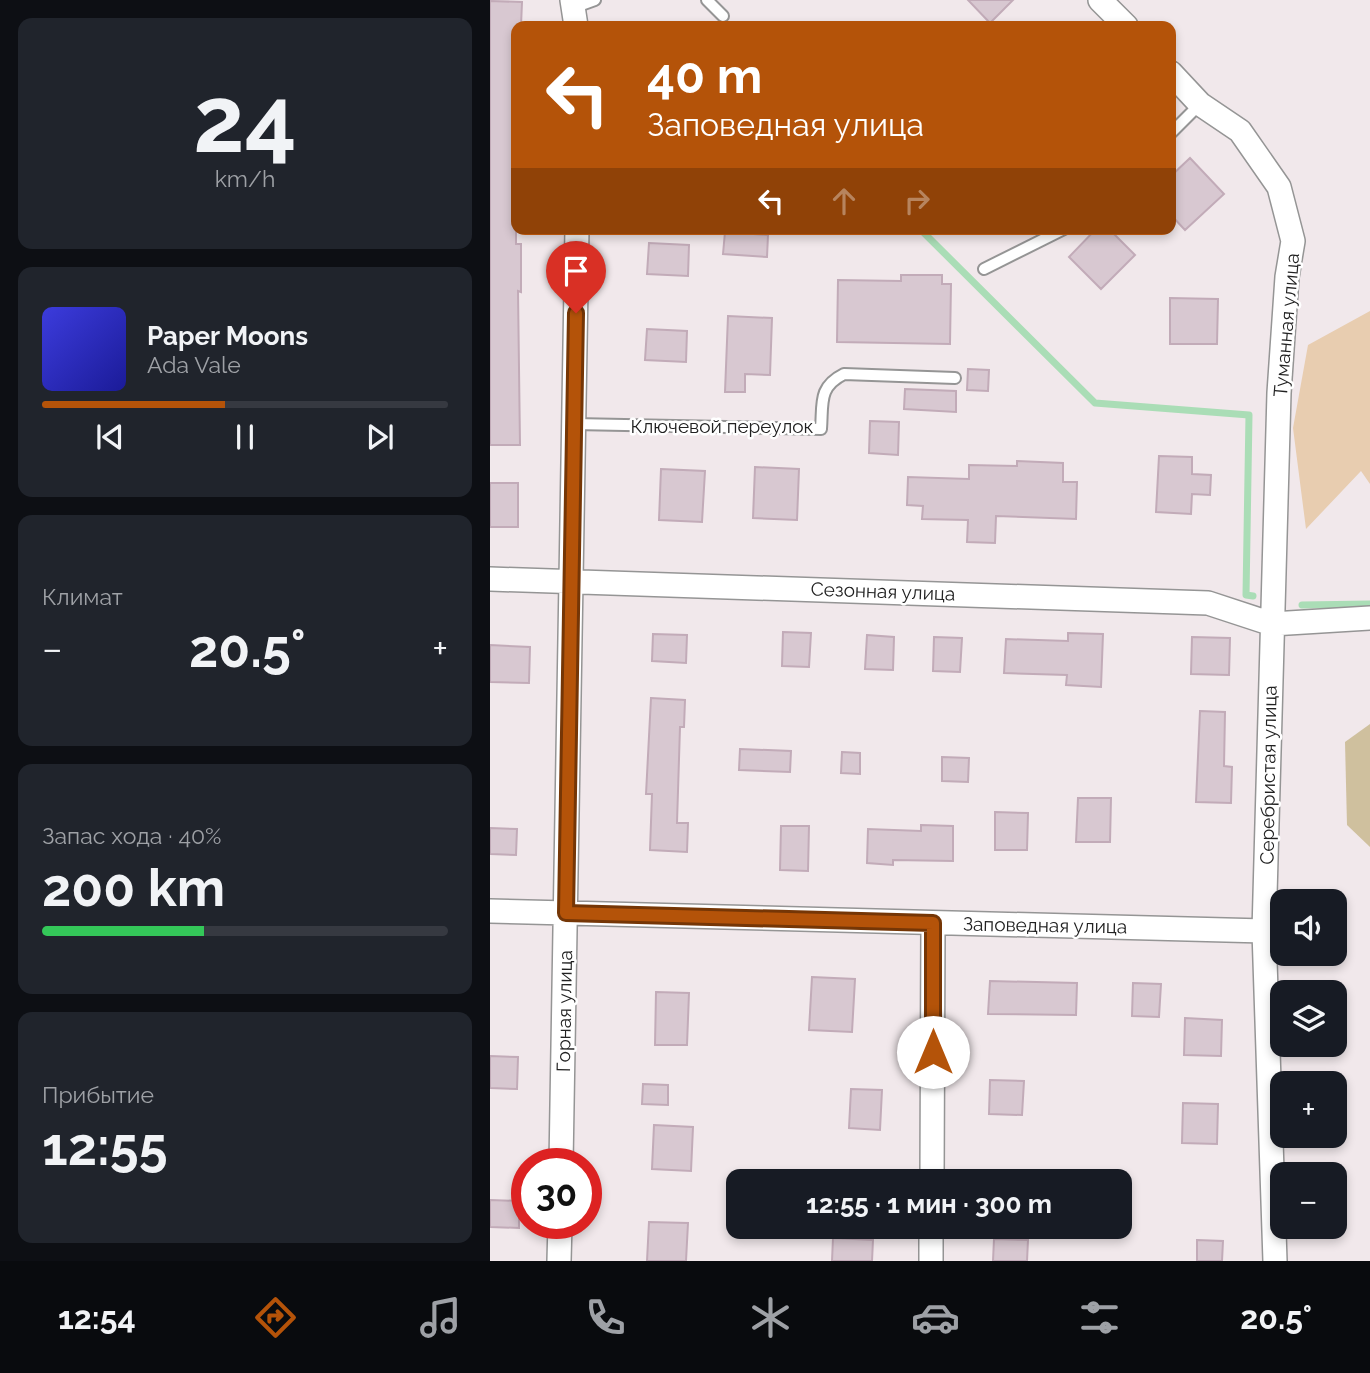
<!DOCTYPE html>
<html lang="ru">
<meta charset="utf-8">
<style>
body{margin:0;font-family:Raleway,sans-serif;background:#20242c;color:#f1f3f6;height:100vh;display:flex;flex-direction:column;font-size:26px;white-space:nowrap}
*{box-sizing:border-box;margin:0}
p{font-size:23px;color:#9ea1a6}
.icon{flex:none;width:38px;height:38px;fill:none;stroke:currentColor;stroke-width:2;stroke-linecap:round;stroke-linejoin:round}
.map{position:relative;flex:1;overflow:hidden}
.sheet{display:flex;flex-direction:column;gap:18px;padding:18px;background:#0d0f14;width:490px}
.sheet>*{flex:none}
.top-card{position:absolute;left:21px;top:21px;width:665px;height:214px;border-radius:14px;box-shadow:0 4px 10px #0003;background:#b45309;color:#fff;overflow:hidden}
.tools{position:absolute;left:780px;top:889px;display:grid;gap:14px}
.tools a{display:grid;place-items:center;width:77px;height:77px;border-radius:14px;background:#171b24;box-shadow:0 4px 10px #0003;font-size:35px}
.speed{position:absolute;left:21px;top:1148px;display:flex;gap:14px;font-size:35px;font-weight:700;text-align:center}
.speed>*{display:grid;place-content:center;width:91px;height:91px;border-radius:50%;background:#171b24;box-shadow:0 4px 10px #0003;line-height:1}
.speed .limit{border:10px solid #d22;background:#fff;color:#111}
.pin{position:absolute;display:grid;place-items:center;width:60px;height:60px;color:#fff;margin:-72px -30px;border-radius:50% 50% 50% 0;rotate:-45deg;box-shadow:0 0 7px #0007}
.pin .icon{rotate:45deg}
.me{position:absolute;width:77px;margin:-38px;rotate:0deg;stroke-linejoin:round;filter:drop-shadow(0 0 5px #0008)}
.turn{display:flex;align-items:center;gap:24px;height:147px;padding:0 21px;font-size:32px}
.turn .icon{width:91px;height:91px;stroke-width:2.5}
.turn b{display:block;font-size:49px;line-height:60px}
.lanes{display:flex;align-items:center;height:66px;padding:0 21px;background:#0003;justify-content:center;gap:35px;direction:ltr}
.lanes .off{opacity:.35}
.big{font-size:52px;font-weight:700;line-height:1.1}
.sheet .widget{flex:1;display:flex;flex-direction:column;justify-content:center;gap:10px;min-width:0;padding:0 24px;border-radius:14px;background:#20242c}
.sheet .dial{align-items:center;gap:0}
.dial b{font-size:91px;line-height:1}
.song{display:flex;align-items:center;gap:21px}
.cover{width:84px;height:84px;border-radius:10px;background:linear-gradient(135deg,hsl(240 70% 55%),hsl(240 70% 35%))}
.played{height:7px;border-radius:4px;background:linear-gradient(90deg,#b45309 45%,#363941 45%)}
.keys{display:flex;justify-content:space-around;direction:ltr}
.heat{display:flex;justify-content:space-between;align-items:center;font-size:38px;direction:ltr}
.charge{height:10px;border-radius:5px;background:linear-gradient(90deg,#34c759 40%,#363941 0)}
.trip{position:absolute;left:236px;top:1169px;width:406px;height:70px;border-radius:14px;background:#171b24;box-shadow:0 4px 10px #0003;font-weight:700;line-height:70px;text-align:center}
.tab-bar{display:flex;height:112px;justify-content:space-around;align-items:center;background:#090b0e;color:#9ea1a6}
.tab-bar .icon{width:49px;height:49px}
.tab-bar .active{color:#b45309}
.tab-bar b{font-size:32px;color:#f1f3f6}
main{display:flex;flex:1;min-height:0}
.map>svg:first-child{display:block}
.grass{fill:#e8cdb0}
.forest{fill:#cfc09e}
.lines{fill:none;stroke-linecap:round;stroke-linejoin:round}
.stream{stroke:#aaddb6;stroke-width:7}
.building{fill:#d8c8d1;stroke:#c2abb8;stroke-width:2}
.service-casing{stroke:#959595;stroke-width:14}
.minor-casing{stroke:#959595;stroke-width:26}
.service{stroke:#fff;stroke-width:10}
.minor{stroke:#fff;stroke-width:23}
.route-casing{stroke:#753606;stroke-width:18}
.route{stroke:#b45309;stroke-width:12}
.labels{text-anchor:middle;dominant-baseline:central;stroke-width:5;stroke-linejoin:round;paint-order:stroke}
.street-label{font-size:19px;fill:#212121;stroke:#fff}
</style>
<main>
<section class="sheet">
<div class="widget dial"><b>24</b><p>km/h</p></div>
<div class="widget">
<div class="song"><i class="cover"></i><div><b>Paper Moons</b><p>Ada Vale</p></div></div>
<div class="played"></div>
<div class="keys"><svg class="icon" aria-label="previous" viewBox="0 0 24 24"><path d="M18 5L8 12l10 7zM5 5v14"/></svg><svg class="icon" aria-label="pause" viewBox="0 0 24 24"><path d="M8 5v14M16 5v14"/></svg><svg class="icon" aria-label="next" viewBox="0 0 24 24"><path d="M6 5l10 7-10 7zM19 5v14"/></svg></div>
</div>
<div class="widget"><p>Климат</p>
<div class="heat"><a>−</a><b class="big">20.5°</b><a>+</a></div>
</div>
<div class="widget"><p>Запас хода · 40%</p><b class="big">200 km</b><div class="charge"></div></div>
<div class="widget"><p>Прибытие</p><b class="big">12:55</b></div>
</section>
<div class="map">
<svg width="880" height="1261" viewBox="0 0 880 1261">
<rect width="100%" height="100%" fill="#f1e8eb"/>
<path class="grass" d="M880 311V484L871 471 816 529 803 428 818 345Z"/>
<path class="forest" d="M880 724V847L857 825 855 742Z"/>
<g class="lines">
<path class="stream" d="M430 229 605 403 759 415 756 595 763 596
M812 605 880 604"/>
</g>
<path class="building" d="M478 0H523L500 23Z
M0 1 32 2 31 26H26V244H31V292L28 291 30 445H0Z
M700 158 734 194 695 230 681 215V176Z
M606 229H619L645 255 611 289 579 257Z
M235 232 278 235 277 257 233 254Z
M159 243 199 245 198 276 157 274Z
M411 275H452V284H461L460 344 347 342 348 280 411 281Z
M680 298 728 299 727 344H680Z
M238 316 282 318 280 375 255 374V392H235Z
M157 329 197 331 196 362 155 360Z
M478 369 499 370 498 391 477 390Z
M415 389 466 391V412L414 409Z
M380 421 409 422 408 455 379 453Z
M669 456 702 457V474L721 475 720 495 702 494 701 514 666 512Z
M527 461 573 463V482H587L586 519 506 516 505 543 477 542 478 520 432 519 433 506 417 505 418 477 479 479V465L527 466Z
M265 467 309 469 307 520 263 518Z
M171 469 215 471 212 522 169 520Z
M0 483H28V527H0Z
M293 632 321 633 319 667 292 666Z
M578 633 613 634 611 687 576 685 577 675 514 673 516 639 578 641Z
M163 634 197 635 196 663 162 661Z
M377 635 404 637 403 670 375 669Z
M444 637 472 638 470 672 443 671Z
M702 637 740 638 739 675 701 674Z
M0 645 40 647 39 683 0 682Z
M161 698 195 700 194 727H190L187 823H198L197 852 160 850 162 794H156Z
M710 711 735 712 734 766 742 767 741 803 706 802Z
M250 749 301 751 300 772 249 770Z
M352 752 370 753V774L351 773Z
M452 757 479 758 478 782 452 781Z
M588 798H621L620 842H586Z
M505 812 538 813 537 850H505Z
M431 825 463 826V861L403 860V865L377 863 378 829 431 831Z
M291 826H319L318 871 290 870Z
M0 828 27 829 26 855 0 854Z
M322 977 365 979 362 1032 319 1030Z
M500 981 587 983 586 1015 498 1014Z
M643 983 671 984 669 1017 642 1016Z
M166 992 199 993 197 1045H165Z
M695 1018 732 1020 731 1056 694 1055Z
M0 1056 28 1057 27 1089 0 1088Z
M500 1080 534 1081 532 1115 499 1114Z
M153 1084 178 1085V1105L152 1104Z
M361 1089 392 1090 390 1130 359 1128Z
M693 1103 728 1104 727 1144 692 1143Z
M164 1125 203 1127 201 1171 162 1169Z
M0 1200 29 1201V1228L0 1227Z
M159 1222 198 1223 196 1261H157Z
M343 1238 383 1240 382 1261H342Z
M504 1239 538 1240 537 1261H503Z
M707 1240 733 1241 732 1261H707Z"/>
<g class="lines">
<defs>
<path id="service" d="M217 0 233 16
M83 8 105 0
M681 133 710 104
M494 269 574 229
M84 424 331 429C333 403 328 387 354 374L465 378"/>
<path id="minor" d="M82 0 86 26
M610 0 636 26
M681 73 710 104 750 131 789 187 803 241 797 277 789 393 774 931 785 1261
M0 579 718 603 782 624 880 618
M0 911 774 931
M71 1164 87 229
M442 1181 443 923
M69 1261 70 1223
M441 1261V1227"/>
</defs>
<use href="#service" class="service-casing"/>
<use href="#minor" class="minor-casing"/>
<use href="#service" class="service"/>
<use href="#minor" class="minor"/>
</g>
<g class="lines">
<defs>
<path id="route" d="M86 313 76 913 443 923V1052"/>
</defs>
<use href="#route" class="route-casing"/>
<use href="#route" class="route"/>
</g>
<g class="labels">
<g class="street-label">
<text transform="translate(796 325) rotate(-85)">Туманная улица</text>
<text x="232" y="426">Ключевой переулок</text>
<text transform="translate(393 591) rotate(2)">Сезонная улица</text>
<text transform="translate(778 775) rotate(-89)">Серебристая улица</text>
<text transform="translate(555 925) rotate(1)">Заповедная улица</text>
<text transform="translate(74 1011) rotate(-89)">Горная улица</text>
</g>
</g>
</svg>
<div class="tools">
<a><svg class="icon" aria-label="sound" viewBox="0 0 24 24"><path d="M4 9h4l5-4v14l-5-4H4zM17 9q2 3 0 6"/></svg></a>
<a><svg class="icon" aria-label="layers" viewBox="0 0 24 24"><path d="M12 4l9 5-9 5-9-5zM3 14l9 5 9-5"/></svg></a>
<a>+</a>
<a>−</a>
</div>
<div class="speed"><div class="limit">30</div></div>
<div class="pin" style="left:86px;top:313px;background:#d93025"><svg class="icon" aria-label="arrive" viewBox="0 0 24 24"><path d="M6 21V4h12l-3 4 3 4H6"/></svg></div>
<svg class="me" style="left:443px;top:1052px" viewBox="-20 -20 40 40"><circle r="19" fill="#fff"/><path d="M0-13L10 11 0 6-10 11z" fill="#b45309"/></svg>
<div class="trip">12:55 · 1 мин · 300 m</div>
<div class="top-card">
<div class="turn"><svg class="icon" aria-label="left" viewBox="0 0 24 24"><path d="M17 20v-9H6M10 6l-5 5 5 5"/></svg><div><b>40 m</b>Заповедная улица</div></div>
<div class="lanes"><svg class="icon" aria-label="left" viewBox="0 0 24 24"><path d="M17 20v-9H6M10 6l-5 5 5 5"/></svg><svg class="icon off" aria-label="ahead" viewBox="0 0 24 24"><path d="M12 20V5M6 11l6-6 6 6"/></svg><svg class="icon off" aria-label="right" viewBox="0 0 24 24"><path d="M7 20v-9h11M14 6l5 5-5 5"/></svg></div>
</div>
</div>
</main>
<nav class="tab-bar">
<b>12:54</b>
<svg class="icon active" aria-label="directions" viewBox="0 0 24 24"><path d="M12 3l9 9-9 9-9-9zM9 14v-3h6M13 9l2 2-2 2"/></svg>
<svg class="icon" aria-label="music" viewBox="0 0 24 24"><path d="M9 18V5l10-2v13"/><circle cx="6" cy="18" r="3"/><circle cx="16" cy="16" r="3"/></svg>
<svg class="icon" aria-label="phone" viewBox="0 0 24 24"><path d="M5 4h4l2 5-3 2q2 4 5 5l2-3 5 2v4C11 20 4 13 5 4z"/></svg>
<svg class="icon" aria-label="climate" viewBox="0 0 24 24"><path d="M12 3v18M4 7l16 10M4 17L20 7"/></svg>
<svg class="icon" aria-label="car" viewBox="0 0 24 24"><path d="M5 17H2v-5l4-1 3-4h7l3 4 3 1v5h-3M9 17h6M6 11h13"/><circle cx="7" cy="17" r="2"/><circle cx="17" cy="17" r="2"/></svg>
<svg class="icon" aria-label="filters" viewBox="0 0 24 24"><path d="M4 7h16M4 17h16"/><circle cx="9" cy="7" r="2"/><circle cx="15" cy="17" r="2"/></svg>
<b>20.5°</b>
</nav>
